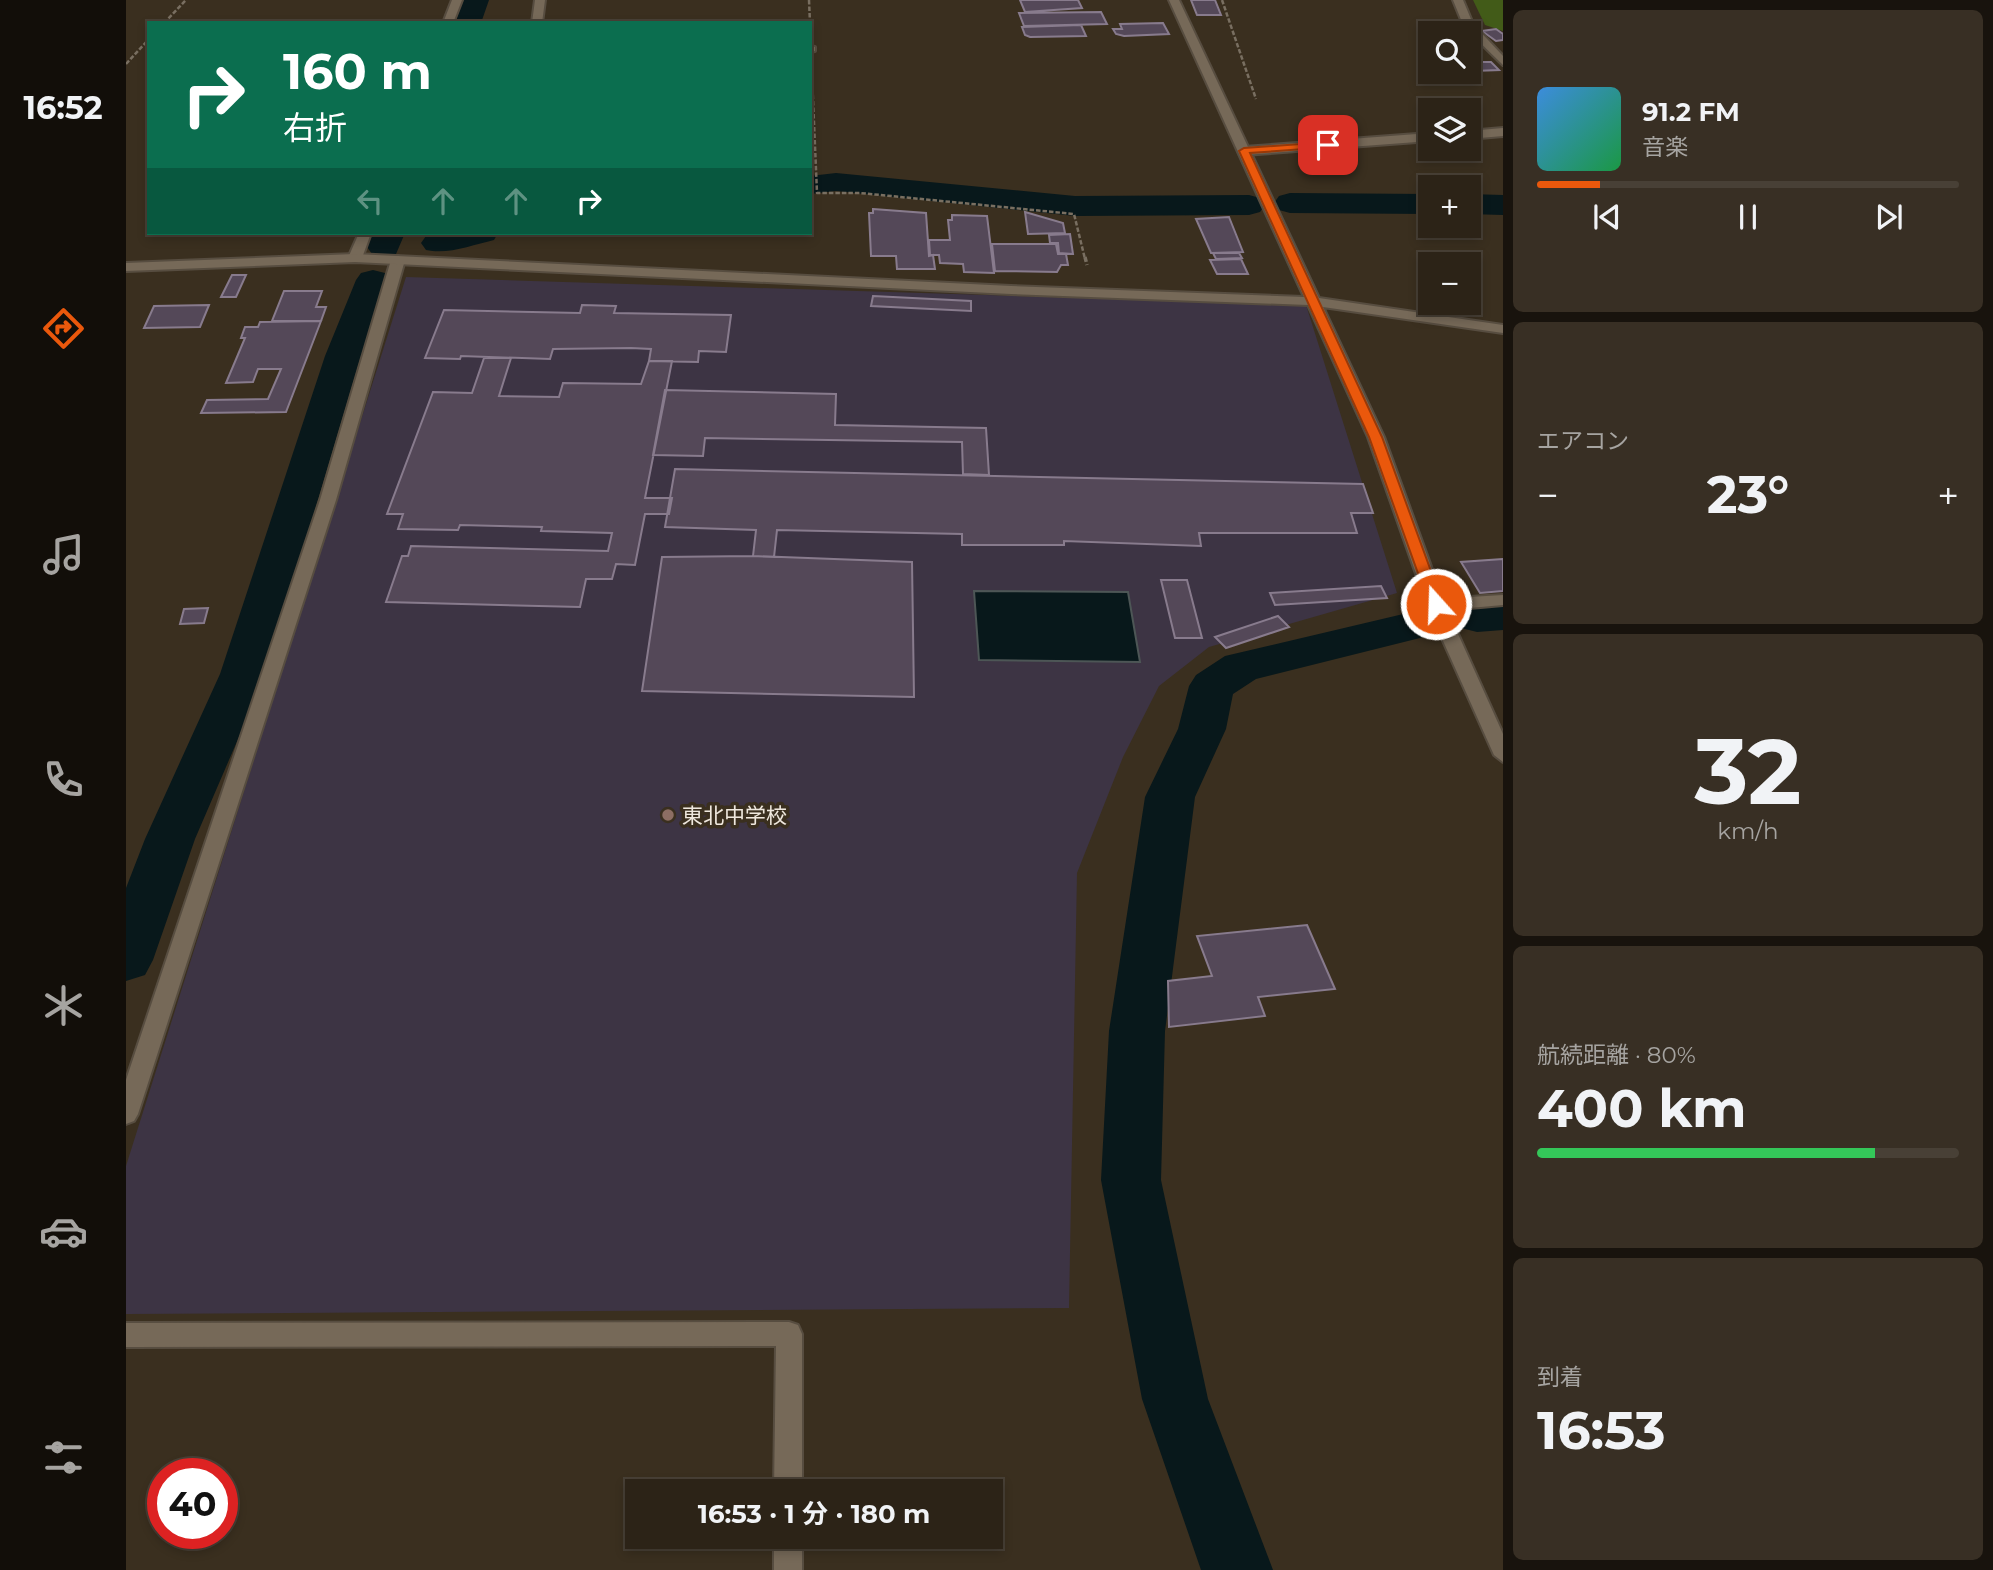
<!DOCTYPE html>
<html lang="ja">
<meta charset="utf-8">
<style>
body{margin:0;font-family:Montserrat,"Noto Sans JP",sans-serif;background:#382f24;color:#f1f3f6;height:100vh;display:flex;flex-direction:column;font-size:26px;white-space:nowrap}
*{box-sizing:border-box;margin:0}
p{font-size:23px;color:#a6a4a1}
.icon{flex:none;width:38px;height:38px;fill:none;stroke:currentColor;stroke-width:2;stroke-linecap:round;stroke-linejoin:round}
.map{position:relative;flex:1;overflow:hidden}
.details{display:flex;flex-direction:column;gap:10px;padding:10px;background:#18130d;width:490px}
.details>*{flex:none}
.banner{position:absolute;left:21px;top:21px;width:665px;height:214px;border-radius:0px;box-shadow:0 4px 10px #0003,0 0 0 2px #484036;background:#0b6e4f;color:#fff;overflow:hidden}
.buttons{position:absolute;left:1292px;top:21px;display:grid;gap:14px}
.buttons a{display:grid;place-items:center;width:63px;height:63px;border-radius:0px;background:#2c2317;box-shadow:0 4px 10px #0003,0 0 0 2px #484036;font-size:35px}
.speed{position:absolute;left:21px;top:1458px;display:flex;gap:14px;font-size:35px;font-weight:700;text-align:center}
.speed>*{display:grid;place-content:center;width:91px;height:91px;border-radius:50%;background:#2c2317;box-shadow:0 4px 10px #0003,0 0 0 2px #484036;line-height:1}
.speed .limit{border:10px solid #d22;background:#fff;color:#111}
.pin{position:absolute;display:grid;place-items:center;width:60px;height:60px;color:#fff;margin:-30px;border-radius:14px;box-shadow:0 4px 10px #0006}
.me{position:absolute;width:77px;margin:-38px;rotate:340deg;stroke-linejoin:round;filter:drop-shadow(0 0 5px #0008)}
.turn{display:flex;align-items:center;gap:24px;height:147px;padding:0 21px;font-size:32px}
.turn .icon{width:91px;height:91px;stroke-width:2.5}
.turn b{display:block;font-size:49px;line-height:60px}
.lanes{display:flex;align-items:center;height:66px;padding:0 21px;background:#0003;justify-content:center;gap:35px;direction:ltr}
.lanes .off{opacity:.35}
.big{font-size:52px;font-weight:700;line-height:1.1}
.details .widget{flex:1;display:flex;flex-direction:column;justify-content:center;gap:10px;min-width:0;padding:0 24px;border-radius:10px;background:#382f24}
.details .dial{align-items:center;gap:0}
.dial b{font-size:91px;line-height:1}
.song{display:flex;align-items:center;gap:21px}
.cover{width:84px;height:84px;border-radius:10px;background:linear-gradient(135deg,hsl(210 70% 55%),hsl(140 70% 35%))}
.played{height:7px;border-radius:4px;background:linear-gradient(90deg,#ea580c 15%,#484036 15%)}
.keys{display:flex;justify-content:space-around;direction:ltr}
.heat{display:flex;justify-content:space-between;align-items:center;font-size:38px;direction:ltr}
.charge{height:10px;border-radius:5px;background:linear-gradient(90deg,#34c759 80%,#484036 0)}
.trip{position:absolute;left:499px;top:1479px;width:378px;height:70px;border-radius:0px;background:#2c2317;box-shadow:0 4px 10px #0003,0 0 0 2px #484036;font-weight:700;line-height:70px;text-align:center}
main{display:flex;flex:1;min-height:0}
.menu{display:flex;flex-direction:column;width:126px;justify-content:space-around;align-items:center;background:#120e09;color:#a6a4a1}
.menu .icon{width:49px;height:49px}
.menu .on{color:#ea580c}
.menu b{font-size:32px;color:#f1f3f6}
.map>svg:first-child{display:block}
.education{fill:#3d3444}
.green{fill:#425b18}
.water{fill:#08181b;stroke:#4d5656;stroke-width:2}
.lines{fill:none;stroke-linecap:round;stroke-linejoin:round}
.canal{fill:#08181b;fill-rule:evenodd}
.building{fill:#544858;stroke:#887b8d;stroke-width:2}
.minor-casing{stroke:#574d40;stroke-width:4}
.tertiary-casing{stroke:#574d40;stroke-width:4}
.path-far1{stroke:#796f61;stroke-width:2.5;stroke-dasharray:4.5 2;stroke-linecap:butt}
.path{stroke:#796f61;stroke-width:3.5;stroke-dasharray:5 2.5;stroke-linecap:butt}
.minor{fill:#766958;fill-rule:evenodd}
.tertiary{fill:#766958;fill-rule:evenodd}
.route{fill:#ea580c;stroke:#983908;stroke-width:2}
.education-dot{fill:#8d6e63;stroke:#3a2f1f;stroke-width:2.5}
.labels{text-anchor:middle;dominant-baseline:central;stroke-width:7;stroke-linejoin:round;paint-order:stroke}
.poi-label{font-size:21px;fill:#efe8de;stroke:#3a2f1f;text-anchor:start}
</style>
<main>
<nav class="menu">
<b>16:52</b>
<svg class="icon on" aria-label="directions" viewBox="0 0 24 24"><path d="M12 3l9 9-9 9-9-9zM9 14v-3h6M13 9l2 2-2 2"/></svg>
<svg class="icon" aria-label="music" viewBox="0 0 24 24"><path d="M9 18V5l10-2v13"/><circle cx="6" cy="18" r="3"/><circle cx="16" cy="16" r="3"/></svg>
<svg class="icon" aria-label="phone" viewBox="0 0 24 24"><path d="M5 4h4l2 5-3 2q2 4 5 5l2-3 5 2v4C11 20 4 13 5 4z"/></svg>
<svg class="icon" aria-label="climate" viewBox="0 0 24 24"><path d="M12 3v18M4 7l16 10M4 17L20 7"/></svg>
<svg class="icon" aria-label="car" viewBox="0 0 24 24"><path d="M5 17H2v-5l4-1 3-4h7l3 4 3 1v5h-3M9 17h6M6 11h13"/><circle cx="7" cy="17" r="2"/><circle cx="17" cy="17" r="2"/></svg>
<svg class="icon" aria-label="filters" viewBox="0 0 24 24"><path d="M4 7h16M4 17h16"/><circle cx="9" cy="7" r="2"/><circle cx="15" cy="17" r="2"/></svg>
</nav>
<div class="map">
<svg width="1377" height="1570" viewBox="0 0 1377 1570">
<rect width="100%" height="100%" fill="#3a2f1f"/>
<path class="education" d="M280 277 1180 305 1271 593 1083 647 1033 686 997 757 951 873 943 1308 0 1314V1166Z"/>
<path class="green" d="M1347 0H1377V31L1359 25Z"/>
<path class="water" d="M848 591 1002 592 1014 662 853 660Z"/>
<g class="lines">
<path class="canal" d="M337 0H363L355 23H329Z
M710 173 949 196 1123 195 1134 198 1139 205 1134 212 1123 215 949 216 710 191 684 194V176Z
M1164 193 1304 194V214L1164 213 1153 210 1148 203 1153 196Z
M1342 194 1377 195V215L1342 214Z
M247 233H279L270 254 258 257 246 254 241 247Z
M312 233H372L368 240C346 245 322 255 300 250L295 243 300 236Z
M247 270 259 273 264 280 235 356 140 674 69 839 27 960 19 975 0 981V888L19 839 94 674 199 356 230 280 235 273Z
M1377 602V630L1351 632 1335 628 1329 618 1335 608Z
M1290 611 1306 615 1312 625 1306 635 1130 679 1107 694 1100 729 1069 797 1039 1031 1035 1180 1082 1399 1147 1570H1075L1016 1399 975 1180 983 1031 1019 797 1052 729 1063 686 1070 675 1099 656Z"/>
</g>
<path class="building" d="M894 0H952L956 8 899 12Z
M1065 0H1089L1095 15H1071Z
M975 12 981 24 898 26 893 13Z
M1037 23 1043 34 998 36 990 34 987 29H996L994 24Z
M955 25 960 36 904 37 899 35 896 27Z
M1370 29 1377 34V40L1370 41 1356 31Z
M1342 62H1365L1373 70 1347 71Z
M747 209 800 213 803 256 807 255 809 269H771L770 256H745L743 213H747Z
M899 212 937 223 939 233 902 234Z
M826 215 861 216 868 273 838 272 837 264 814 263 813 255H804L803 240H824L822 220H826Z
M1103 217 1117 252 1085 253 1070 219Z
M944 234 947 254 933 253 932 243H924L923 235Z
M866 244H930L932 254H940L942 265H935L931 272 869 271Z
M1087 253H1113L1116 258 1090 259Z
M1115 259 1122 274H1091L1084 260Z
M106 275H120L110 297H95Z
M158 291H196L190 307H200L195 321H146Z
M747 296 845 301V311L745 306Z
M83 305 74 327 18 328 28 306Z
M456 305 490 306 488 313 605 315 600 352 573 351 572 362 523 361 525 349 505 348 427 349 424 359 335 356 334 359 299 358 318 310 454 313Z
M195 321 160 412 75 413 81 400 142 399 155 369H132L127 382 100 383 119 338H115L119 327H132L134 322Z
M358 358H385L373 396 433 397 437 383 515 384 523 361H546L519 498H546L543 514H519L509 565 490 564 486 579H460L454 607 260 602 276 556H282L285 546 482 551 486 533 415 531 416 527 334 525 332 530 272 529 277 514H261L307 392 346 393Z
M539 390 710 394 709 425 860 428 863 475 837 474 836 442 579 438 577 456 527 455Z
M549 469 1237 484 1247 513H1225L1231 533H1073L1075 546 938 541V545H836V534L651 530 648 557 627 556 630 530 539 527Z
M627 556 786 562 788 697 516 691 536 557Z
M1377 559V591L1354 593 1335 562Z
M1035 580H1061L1076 638H1049Z
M1255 586 1261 598 1149 605 1144 593Z
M82 608 78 623 54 624 58 609Z
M1152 616 1163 627 1100 648 1089 637Z
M1181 925 1209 989 1132 997 1139 1016 1043 1027 1042 981 1086 976 1071 936Z"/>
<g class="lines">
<defs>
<path id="minor" d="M326 0H336L327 23H317Z
M409 0H419L416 23H406Z
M1327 0H1337L1347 24 1377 56V65L1338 27Z
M684 46 689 47V51L684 52Z
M1377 128V136L1342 139V131Z
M1304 133V141L1118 155 1112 151 1118 147Z
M233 233H245L236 258 229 262 222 258Z
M272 256 279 260 210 500 12 1114 8 1121 0 1124V1080L194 500 265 260Z
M1377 595V605L1310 611 1301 605 1310 599Z
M663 1322 672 1325 676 1334V1491H648L650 1346 0 1347V1323Z
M648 1536H676V1570H648Z"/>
<path id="tertiary" d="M1043 0H1053L1193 298 1377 325V333L1197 307 1258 437 1319 605 1377 734V762L1368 755 1301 605 1242 437 1182 305 885 294 229 262 0 271V263L229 254 885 286 1178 297Z"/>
</defs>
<use href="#minor" class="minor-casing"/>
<use href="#tertiary" class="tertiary-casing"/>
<path class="path-far1" d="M683 0 684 23
M1096 0 1130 99
M38 23 60 0
M0 64 23 39
M686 75 691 193H734L948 214 959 259"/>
<path class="path" d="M959 257 961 265"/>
<use href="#minor" class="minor"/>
<use href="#tertiary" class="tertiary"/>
</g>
<path class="route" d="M1202 142 1206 147 1124 153 1256 437 1317 604 1310 609 1303 604 1243 437 1113 151 1118 148Z"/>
<circle class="education-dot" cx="542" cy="815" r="7"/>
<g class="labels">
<g class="poi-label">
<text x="556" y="815">東北中学校</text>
</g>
</g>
</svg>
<div class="buttons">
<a><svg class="icon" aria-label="search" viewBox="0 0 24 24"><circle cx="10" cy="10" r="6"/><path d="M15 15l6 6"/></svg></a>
<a><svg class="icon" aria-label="layers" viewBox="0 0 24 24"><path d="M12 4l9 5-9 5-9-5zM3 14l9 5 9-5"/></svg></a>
<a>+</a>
<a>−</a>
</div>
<div class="speed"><div class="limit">40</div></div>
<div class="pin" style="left:1202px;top:145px;background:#d93025"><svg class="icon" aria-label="arrive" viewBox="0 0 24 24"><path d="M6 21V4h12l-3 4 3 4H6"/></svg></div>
<svg class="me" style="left:1310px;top:604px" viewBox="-20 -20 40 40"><circle r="17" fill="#ea580c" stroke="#fff" stroke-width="3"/><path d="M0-11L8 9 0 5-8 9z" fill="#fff"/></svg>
<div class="trip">16:53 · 1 分 · 180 m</div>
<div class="banner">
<div class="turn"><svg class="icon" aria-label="right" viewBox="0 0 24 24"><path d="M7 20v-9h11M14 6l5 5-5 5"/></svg><div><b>160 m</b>右折</div></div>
<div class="lanes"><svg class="icon off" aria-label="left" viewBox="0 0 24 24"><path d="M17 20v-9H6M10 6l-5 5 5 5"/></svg><svg class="icon off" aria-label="ahead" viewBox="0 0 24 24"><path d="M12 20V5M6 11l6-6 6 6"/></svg><svg class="icon off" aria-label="ahead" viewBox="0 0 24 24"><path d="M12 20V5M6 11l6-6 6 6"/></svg><svg class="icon" aria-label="right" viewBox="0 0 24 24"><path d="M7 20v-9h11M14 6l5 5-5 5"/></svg></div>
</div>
</div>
<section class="details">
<div class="widget">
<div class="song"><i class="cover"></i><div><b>91.2 FM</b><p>音楽</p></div></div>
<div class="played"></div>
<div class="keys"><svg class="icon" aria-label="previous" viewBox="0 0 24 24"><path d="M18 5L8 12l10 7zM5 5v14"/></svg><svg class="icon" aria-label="pause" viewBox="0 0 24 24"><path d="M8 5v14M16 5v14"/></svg><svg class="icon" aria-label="next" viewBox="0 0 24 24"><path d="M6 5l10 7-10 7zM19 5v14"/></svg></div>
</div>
<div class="widget"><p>エアコン</p>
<div class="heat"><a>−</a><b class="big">23°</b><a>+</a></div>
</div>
<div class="widget dial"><b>32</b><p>km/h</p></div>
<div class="widget"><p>航続距離 · 80%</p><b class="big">400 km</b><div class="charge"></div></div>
<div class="widget"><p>到着</p><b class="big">16:53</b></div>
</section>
</main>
